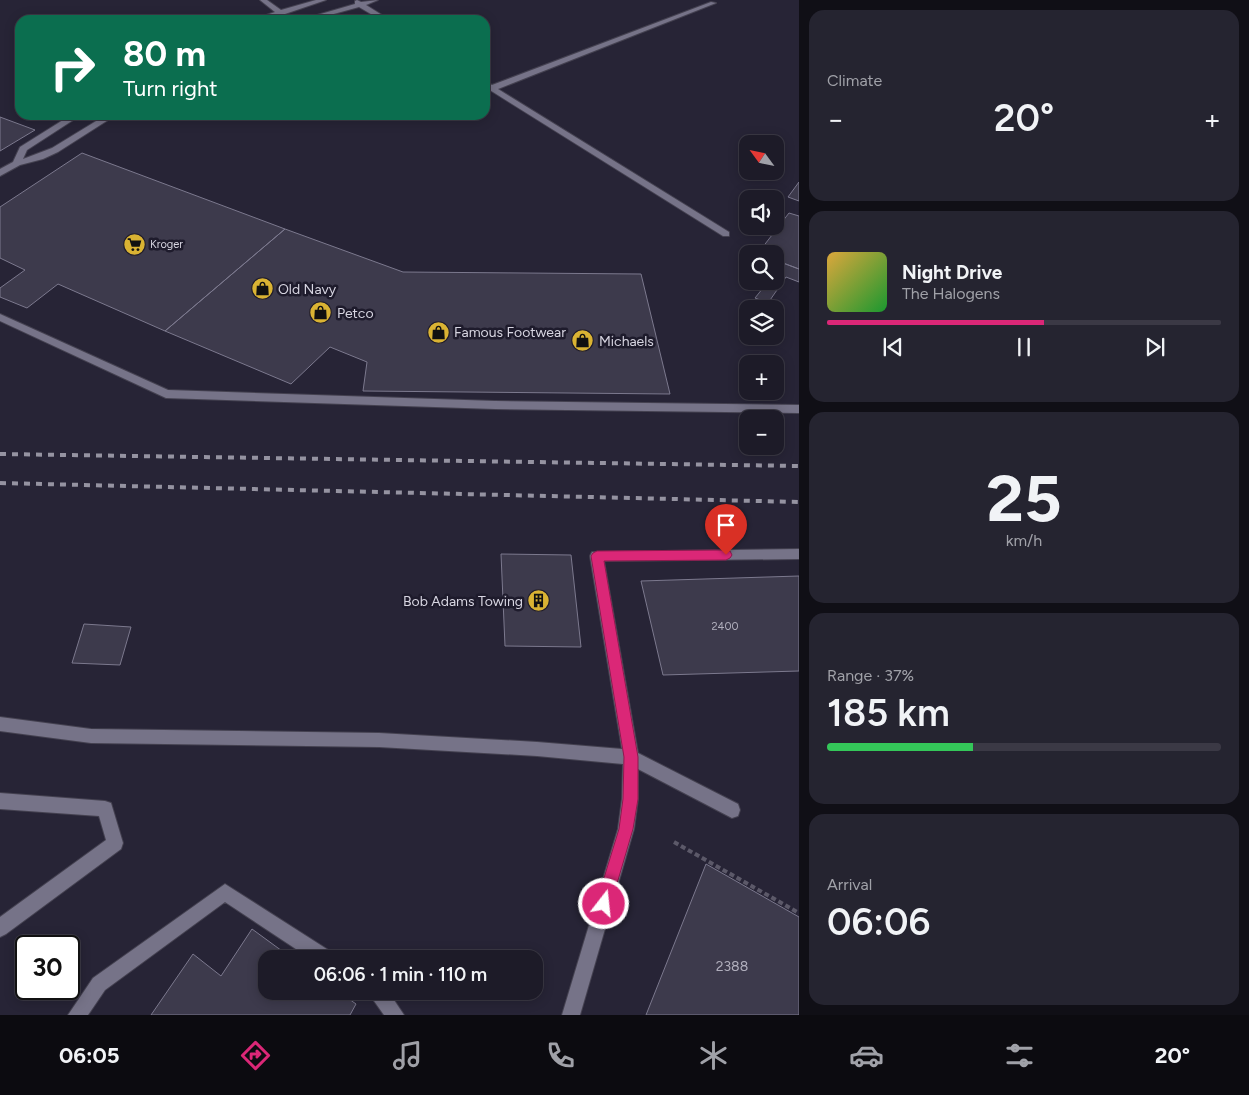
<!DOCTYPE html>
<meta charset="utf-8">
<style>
body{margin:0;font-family:Figtree,sans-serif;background:#252430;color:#f1f3f6;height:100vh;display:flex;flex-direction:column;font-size:19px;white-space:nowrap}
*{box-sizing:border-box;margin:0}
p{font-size:16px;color:#a0a1a8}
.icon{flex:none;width:28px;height:28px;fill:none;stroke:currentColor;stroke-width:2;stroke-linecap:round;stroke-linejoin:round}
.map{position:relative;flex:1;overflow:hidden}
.details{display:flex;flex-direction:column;gap:10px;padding:10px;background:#100f16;width:450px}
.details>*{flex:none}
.banner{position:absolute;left:15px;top:15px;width:475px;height:105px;border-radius:15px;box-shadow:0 2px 12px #0003,0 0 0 1px #3b3945;background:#0b6e4f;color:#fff;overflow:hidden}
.needle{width:32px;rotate:303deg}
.controls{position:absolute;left:739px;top:135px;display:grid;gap:10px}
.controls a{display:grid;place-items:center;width:45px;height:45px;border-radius:10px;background:#1d1b28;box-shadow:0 2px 12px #0003,0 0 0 1px #3b3945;font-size:25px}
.speed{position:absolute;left:15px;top:935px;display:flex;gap:10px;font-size:25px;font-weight:700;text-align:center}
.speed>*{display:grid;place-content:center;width:65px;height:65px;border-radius:50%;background:#1d1b28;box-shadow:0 2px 12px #0003,0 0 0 1px #3b3945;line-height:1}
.speed .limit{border:2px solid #111;border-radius:8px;background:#fff;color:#111}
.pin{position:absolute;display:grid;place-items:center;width:42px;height:42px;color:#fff;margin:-51px -21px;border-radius:50% 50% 50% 0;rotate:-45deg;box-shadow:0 0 5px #0007}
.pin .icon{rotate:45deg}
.me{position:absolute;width:55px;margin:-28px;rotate:16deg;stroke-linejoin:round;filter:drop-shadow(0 0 4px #0008)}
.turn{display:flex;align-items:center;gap:18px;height:105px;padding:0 25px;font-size:22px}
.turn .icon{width:65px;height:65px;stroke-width:2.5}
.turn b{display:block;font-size:35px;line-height:42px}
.big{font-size:38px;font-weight:600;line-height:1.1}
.details .tile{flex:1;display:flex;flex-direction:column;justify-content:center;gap:8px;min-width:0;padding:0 18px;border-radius:15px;background:#252430}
.details .dial{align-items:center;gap:0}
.dial b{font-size:65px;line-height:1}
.song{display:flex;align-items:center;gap:15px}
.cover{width:60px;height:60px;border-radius:8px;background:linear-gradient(135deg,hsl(40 70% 55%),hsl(130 70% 35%))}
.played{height:5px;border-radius:2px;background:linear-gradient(90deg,#db2777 55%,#3b3945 55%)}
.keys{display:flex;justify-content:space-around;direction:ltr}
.heat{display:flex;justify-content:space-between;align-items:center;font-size:28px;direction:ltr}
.charge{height:8px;border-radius:4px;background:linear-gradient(90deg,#34c759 37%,#3b3945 0)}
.trip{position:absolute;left:258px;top:950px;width:285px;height:50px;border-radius:15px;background:#1d1b28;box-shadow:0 2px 12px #0003,0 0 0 1px #3b3945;font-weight:600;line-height:50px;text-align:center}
.tabs{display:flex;height:80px;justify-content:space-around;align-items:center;background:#0c0b10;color:#a0a1a8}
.tabs .icon{width:35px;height:35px}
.tabs .on{color:#db2777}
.tabs b{font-size:22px;color:#f1f3f6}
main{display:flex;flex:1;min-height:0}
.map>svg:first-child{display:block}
.building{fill:#3d3a4c;stroke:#7c798e}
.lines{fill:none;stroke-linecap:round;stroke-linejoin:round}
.minor-casing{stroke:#444150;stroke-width:2}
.path{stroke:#5c5969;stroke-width:4;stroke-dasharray:5 3;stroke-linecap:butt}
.minor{fill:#767388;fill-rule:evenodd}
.rail{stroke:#9593a1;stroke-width:4;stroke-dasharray:6 6;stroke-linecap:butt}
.route{fill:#db2777;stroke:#8e194d}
.labels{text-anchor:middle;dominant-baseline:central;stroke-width:5;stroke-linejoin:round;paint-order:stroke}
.far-poi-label{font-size:11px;fill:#d7d5e1;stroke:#1e1b2c;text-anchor:start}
.number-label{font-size:11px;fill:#b0aebc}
.poi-label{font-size:14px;fill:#d7d5e1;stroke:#1e1b2c;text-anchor:start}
.near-number-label{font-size:14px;fill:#b0aebc}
</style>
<main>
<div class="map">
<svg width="799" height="1015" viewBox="0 0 799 1015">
<rect width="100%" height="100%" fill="#272436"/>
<path class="building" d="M0 117 35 130 0 151Z
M82 153 285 229 165 331 58 284 27 308 0 297V288L25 270 0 258V207Z
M799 182V201L788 197Z
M789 213 799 216V269L775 260V254L762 248Z
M285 229 403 272 641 274 670 394 363 391 367 362 330 347 291 384 165 331Z
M775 260 799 269V282L786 277 768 303 755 298 763 288 750 283 751 281H775Z
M501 554 571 555 581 647 505 646Z
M799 576V671L663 675 641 581Z
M84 624 131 627 120 665 72 663Z
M706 864 799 917V1015H646Z
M252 929 293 959H266V991H338L356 1004 350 1015H151L193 954 221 976Z"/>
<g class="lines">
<defs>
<path id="minor" d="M260 0H267L281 10 316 0H326L285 14 293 20H285L279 15 264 20H252L275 12Z
M357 0 361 2 378 0 366 5 390 20H381L359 7 312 20H300L355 4V1Z
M711 2 716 3 498 89 729 232V236H723L485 87V82L492 85Z
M71 115H81L27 150 23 159 52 148 106 115H116L58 152 43 159 20 165 0 176V169L13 162 20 147Z
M0 314 168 390 495 401 799 405V413L495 409 166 398 0 321Z
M799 549V559L604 561 638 753 738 804 740 810 738 816 732 818 638 769V799L634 829 580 1015H562L618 829 622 799 623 764 537 756 379 747 91 743 0 731V717L91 729 379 733 537 742 622 749 590 556 592 552Z
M0 793 105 801 111 803 123 843 121 849 6 934 0 937V917L106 840 99 816 0 809Z
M225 884 333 953 336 959H311L225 902 105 990 88 1015H68L93 978Z
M367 991H388L404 1015H384Z"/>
</defs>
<use href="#minor" class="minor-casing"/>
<path class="path" d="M674 842 799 913"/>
<use href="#minor" class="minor"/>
<path class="rail" d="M0 454 799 466
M0 483 799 502"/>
</g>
<path class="route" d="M726 550 730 551 732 555 730 558 726 560 604 561 638 757V799L633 829 611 904 609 909 604 911 598 909 596 904 619 829 623 799 624 757 591 556 593 553 597 551Z"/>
<defs>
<symbol id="supermarket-disc" viewBox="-11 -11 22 22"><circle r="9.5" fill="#dab333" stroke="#1e1b2c"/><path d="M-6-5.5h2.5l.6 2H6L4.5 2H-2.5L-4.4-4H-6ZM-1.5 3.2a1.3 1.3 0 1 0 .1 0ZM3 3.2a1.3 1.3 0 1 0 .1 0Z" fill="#111"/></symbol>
<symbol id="shop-disc" viewBox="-11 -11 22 22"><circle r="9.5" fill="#dab333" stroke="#1e1b2c"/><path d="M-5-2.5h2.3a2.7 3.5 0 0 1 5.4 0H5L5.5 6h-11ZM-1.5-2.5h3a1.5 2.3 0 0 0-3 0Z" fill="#111"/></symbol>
<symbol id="building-disc" viewBox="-11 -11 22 22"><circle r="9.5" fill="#dab333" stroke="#1e1b2c"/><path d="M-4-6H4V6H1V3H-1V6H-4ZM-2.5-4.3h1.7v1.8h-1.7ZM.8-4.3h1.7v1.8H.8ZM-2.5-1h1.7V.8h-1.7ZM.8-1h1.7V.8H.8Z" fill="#111"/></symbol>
</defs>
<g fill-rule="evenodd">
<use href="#supermarket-disc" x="122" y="232" width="25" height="25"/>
<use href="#shop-disc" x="250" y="276" width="25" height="25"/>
<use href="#shop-disc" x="308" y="300" width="25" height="25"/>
<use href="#shop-disc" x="426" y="320" width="25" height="25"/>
<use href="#shop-disc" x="570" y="328" width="25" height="25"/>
<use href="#building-disc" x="526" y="588" width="25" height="25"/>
</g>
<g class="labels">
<g class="far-poi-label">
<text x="150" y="244">Kroger</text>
</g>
<g class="number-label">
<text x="725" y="626">2400</text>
</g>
<g class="poi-label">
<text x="278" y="289">Old Navy</text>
<text x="337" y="313">Petco</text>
<text x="454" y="332">Famous Footwear</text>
<text x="599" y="341">Michaels</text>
<text x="523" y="601" text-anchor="end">Bob Adams Towing</text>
</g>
<g class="near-number-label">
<text x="732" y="966">2388</text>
</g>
</g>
</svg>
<div class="controls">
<a><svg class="needle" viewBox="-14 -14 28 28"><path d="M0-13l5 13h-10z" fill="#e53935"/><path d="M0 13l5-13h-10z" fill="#a0a1a8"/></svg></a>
<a><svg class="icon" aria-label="sound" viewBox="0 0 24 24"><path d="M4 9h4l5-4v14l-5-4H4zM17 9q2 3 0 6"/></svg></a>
<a><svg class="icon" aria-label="search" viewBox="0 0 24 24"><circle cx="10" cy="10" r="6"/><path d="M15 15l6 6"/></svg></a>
<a><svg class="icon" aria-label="layers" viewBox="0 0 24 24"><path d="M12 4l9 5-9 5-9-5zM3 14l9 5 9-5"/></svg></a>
<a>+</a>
<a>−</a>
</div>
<div class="speed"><div class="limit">30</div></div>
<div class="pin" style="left:726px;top:555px;background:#d93025"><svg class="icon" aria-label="arrive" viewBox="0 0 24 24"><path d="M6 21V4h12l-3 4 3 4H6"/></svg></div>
<svg class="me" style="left:604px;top:904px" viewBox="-20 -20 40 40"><circle r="17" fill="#db2777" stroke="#fff" stroke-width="3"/><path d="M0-11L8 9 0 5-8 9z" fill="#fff"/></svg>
<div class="trip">06:06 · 1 min · 110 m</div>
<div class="banner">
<div class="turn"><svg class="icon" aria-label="right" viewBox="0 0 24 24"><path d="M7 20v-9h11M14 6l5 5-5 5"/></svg><div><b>80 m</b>Turn right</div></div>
</div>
</div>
<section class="details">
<div class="tile"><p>Climate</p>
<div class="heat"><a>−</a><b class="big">20°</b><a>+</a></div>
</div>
<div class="tile">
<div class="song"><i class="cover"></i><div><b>Night Drive</b><p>The Halogens</p></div></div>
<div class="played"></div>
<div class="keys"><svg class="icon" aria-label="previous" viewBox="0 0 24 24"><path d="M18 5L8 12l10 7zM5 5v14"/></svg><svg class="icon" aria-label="pause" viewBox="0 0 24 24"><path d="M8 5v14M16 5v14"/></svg><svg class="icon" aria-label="next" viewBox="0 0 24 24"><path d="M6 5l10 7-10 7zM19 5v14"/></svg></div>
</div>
<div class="tile dial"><b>25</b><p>km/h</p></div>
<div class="tile"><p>Range · 37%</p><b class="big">185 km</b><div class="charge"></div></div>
<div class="tile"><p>Arrival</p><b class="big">06:06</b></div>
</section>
</main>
<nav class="tabs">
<b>06:05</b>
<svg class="icon on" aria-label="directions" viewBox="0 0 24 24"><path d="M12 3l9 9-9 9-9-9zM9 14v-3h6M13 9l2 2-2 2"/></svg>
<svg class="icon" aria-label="music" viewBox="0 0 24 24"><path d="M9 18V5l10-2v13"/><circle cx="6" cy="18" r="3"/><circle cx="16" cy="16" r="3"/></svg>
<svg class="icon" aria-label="phone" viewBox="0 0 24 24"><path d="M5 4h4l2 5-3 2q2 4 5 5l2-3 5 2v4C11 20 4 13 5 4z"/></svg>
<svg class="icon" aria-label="climate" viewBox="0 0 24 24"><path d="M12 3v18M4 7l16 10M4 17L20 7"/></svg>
<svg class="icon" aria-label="car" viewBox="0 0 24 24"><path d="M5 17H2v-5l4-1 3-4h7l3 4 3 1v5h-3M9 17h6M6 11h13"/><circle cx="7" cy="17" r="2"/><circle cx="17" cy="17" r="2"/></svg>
<svg class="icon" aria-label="filters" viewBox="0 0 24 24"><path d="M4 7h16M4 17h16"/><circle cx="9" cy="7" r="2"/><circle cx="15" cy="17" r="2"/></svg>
<b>20°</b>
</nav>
